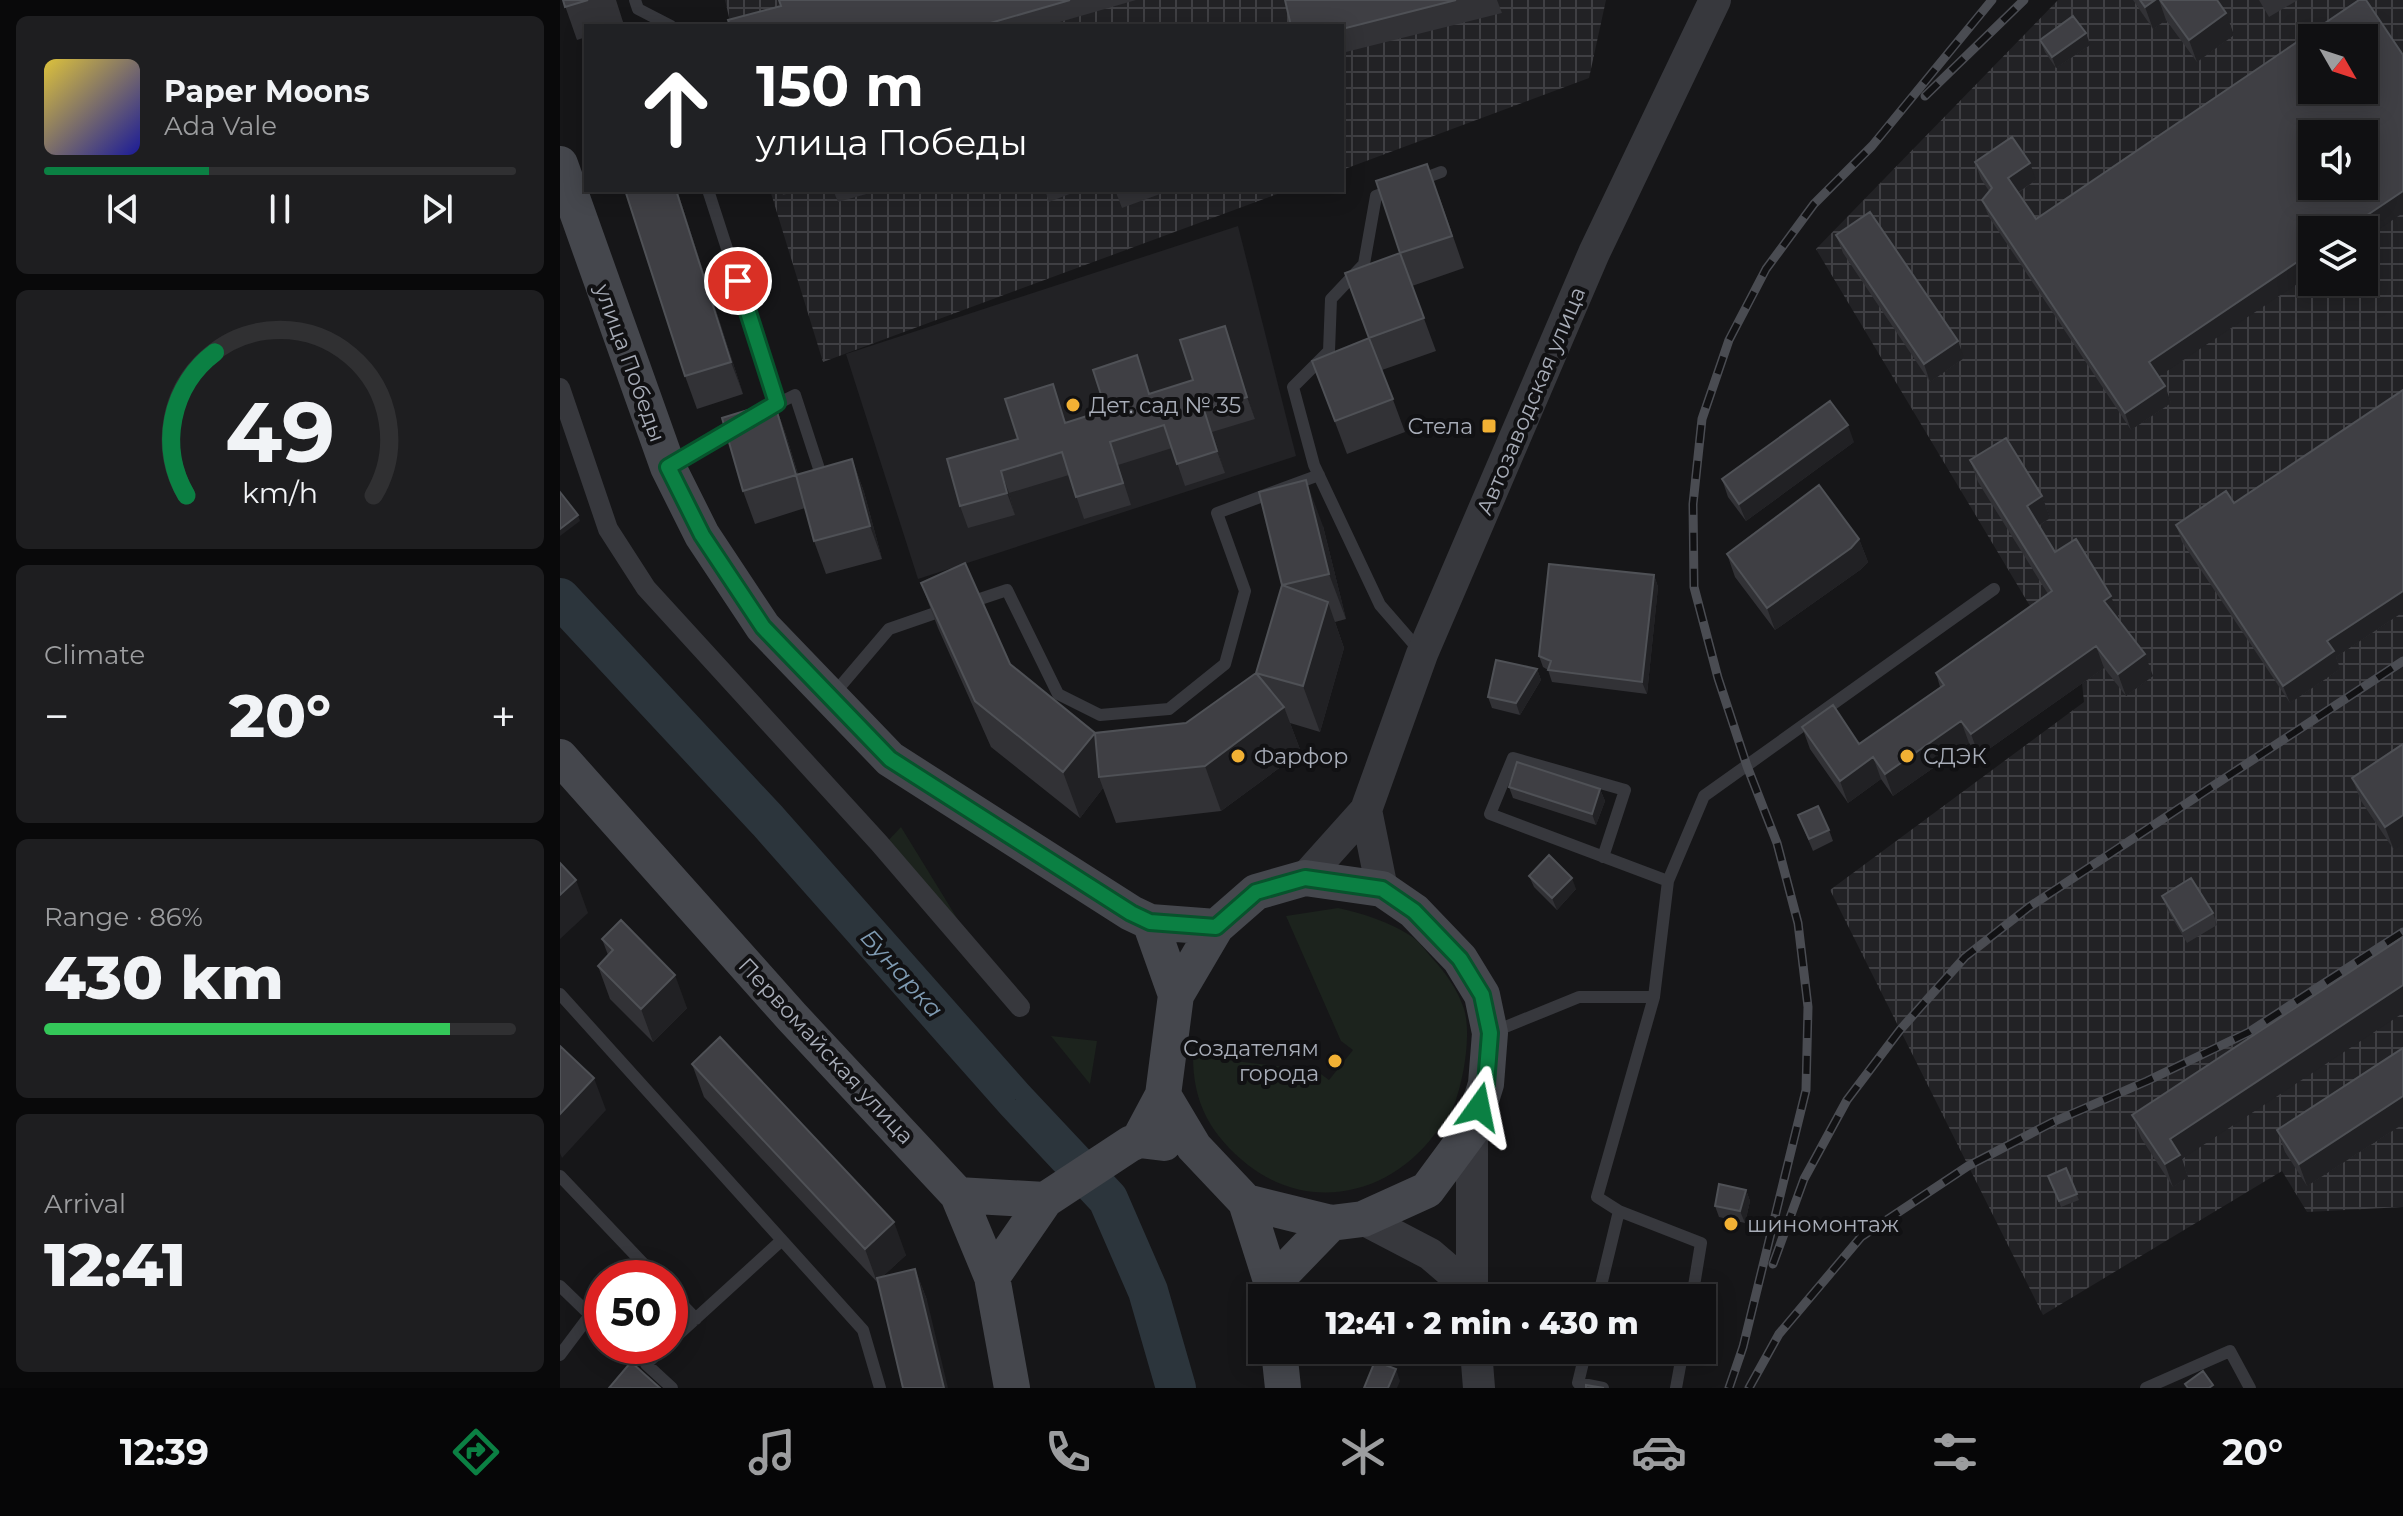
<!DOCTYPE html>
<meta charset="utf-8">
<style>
body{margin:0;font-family:Montserrat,sans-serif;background:#1e1e20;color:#f1f3f6;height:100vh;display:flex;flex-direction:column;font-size:30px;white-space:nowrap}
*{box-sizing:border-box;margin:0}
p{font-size:26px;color:#9c9d9f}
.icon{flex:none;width:44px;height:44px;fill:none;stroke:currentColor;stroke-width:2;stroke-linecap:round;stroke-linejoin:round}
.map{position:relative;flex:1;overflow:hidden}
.sheet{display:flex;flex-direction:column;gap:16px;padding:16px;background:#09090a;width:560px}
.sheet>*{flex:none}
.guide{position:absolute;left:24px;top:24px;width:760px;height:168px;border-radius:0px;box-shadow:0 4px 20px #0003,0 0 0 2px #303032;background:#202124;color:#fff;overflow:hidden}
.needle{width:52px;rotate:129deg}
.buttons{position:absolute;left:1738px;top:24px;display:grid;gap:16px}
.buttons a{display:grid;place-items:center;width:80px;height:80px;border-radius:0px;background:#101012;box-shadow:0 4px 20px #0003,0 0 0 2px #303032;font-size:40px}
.speed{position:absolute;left:24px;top:1260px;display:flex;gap:16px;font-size:40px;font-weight:700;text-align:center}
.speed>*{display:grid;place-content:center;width:104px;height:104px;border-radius:50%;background:#101012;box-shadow:0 4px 20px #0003,0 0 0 2px #303032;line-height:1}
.speed .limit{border:12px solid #d22;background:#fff;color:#111}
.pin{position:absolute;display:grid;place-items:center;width:68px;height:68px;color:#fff;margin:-34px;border:4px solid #fff;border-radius:50%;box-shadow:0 2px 8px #0007}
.me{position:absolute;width:88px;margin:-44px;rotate:12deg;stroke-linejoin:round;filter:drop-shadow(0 0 6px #0008)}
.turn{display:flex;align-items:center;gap:28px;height:168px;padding:0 40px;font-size:36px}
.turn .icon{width:104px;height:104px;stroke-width:2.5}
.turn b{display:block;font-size:56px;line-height:68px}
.big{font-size:60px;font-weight:800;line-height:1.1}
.sheet .card{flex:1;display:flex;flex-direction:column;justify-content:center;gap:12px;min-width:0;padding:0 28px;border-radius:12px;background:#1e1e20}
.sheet .dial{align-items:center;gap:0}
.dial svg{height:208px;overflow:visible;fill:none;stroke:#303032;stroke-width:7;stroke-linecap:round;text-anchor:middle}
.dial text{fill:#f1f3f6;stroke:none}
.song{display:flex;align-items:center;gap:24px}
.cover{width:96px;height:96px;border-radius:12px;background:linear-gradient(135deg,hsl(50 70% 55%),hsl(240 70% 35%))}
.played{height:8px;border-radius:4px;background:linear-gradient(90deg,#0b8043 35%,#303032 35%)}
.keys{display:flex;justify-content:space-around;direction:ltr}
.heat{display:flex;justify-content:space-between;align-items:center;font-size:44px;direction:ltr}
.charge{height:12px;border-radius:6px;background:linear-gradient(90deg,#34c759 86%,#303032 0)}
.trip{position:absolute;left:688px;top:1284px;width:468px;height:80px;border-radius:0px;background:#101012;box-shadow:0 4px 20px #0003,0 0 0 2px #303032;font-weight:800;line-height:80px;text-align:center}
.tab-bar{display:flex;height:128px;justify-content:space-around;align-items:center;background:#060607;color:#9c9d9f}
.tab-bar .icon{width:56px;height:56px}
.tab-bar .active{color:#0b8043}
.tab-bar b{font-size:36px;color:#f1f3f6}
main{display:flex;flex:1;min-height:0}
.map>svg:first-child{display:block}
.built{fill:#222225}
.industrial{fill:url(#industrial-grid);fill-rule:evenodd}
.green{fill:#1c231d}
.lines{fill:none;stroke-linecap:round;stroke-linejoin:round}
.river{stroke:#2c353c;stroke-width:40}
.service{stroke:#37383d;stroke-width:12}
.pedestrian{stroke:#37383d;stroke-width:20}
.tertiary{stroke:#37383d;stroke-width:32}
.secondary{stroke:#45474d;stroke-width:36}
.rail-casing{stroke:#4a4c52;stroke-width:9}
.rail{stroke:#111113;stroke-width:6;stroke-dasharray:18;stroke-linecap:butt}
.wall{fill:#323236}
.shaded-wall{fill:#212124}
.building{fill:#3f3f44;stroke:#4f5156;stroke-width:2;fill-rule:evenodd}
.route-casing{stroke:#07532c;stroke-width:20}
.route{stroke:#0b8043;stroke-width:14}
.poi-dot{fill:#f2b134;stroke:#111113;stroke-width:3}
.labels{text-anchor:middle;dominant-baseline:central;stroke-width:8;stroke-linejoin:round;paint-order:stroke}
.street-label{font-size:22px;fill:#a8adb8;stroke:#111113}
.poi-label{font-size:22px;fill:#a8adb8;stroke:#111113;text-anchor:start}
.water-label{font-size:24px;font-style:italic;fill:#7f9bb3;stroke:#111113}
</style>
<main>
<section class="sheet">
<div class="card">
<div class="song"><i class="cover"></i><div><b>Paper Moons</b><p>Ada Vale</p></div></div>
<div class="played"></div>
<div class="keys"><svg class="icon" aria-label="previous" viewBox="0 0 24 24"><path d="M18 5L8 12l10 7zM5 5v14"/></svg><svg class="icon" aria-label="pause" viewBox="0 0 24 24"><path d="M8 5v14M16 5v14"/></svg><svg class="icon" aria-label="next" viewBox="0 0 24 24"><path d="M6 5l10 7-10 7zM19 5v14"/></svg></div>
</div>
<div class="card dial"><svg viewBox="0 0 100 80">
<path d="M14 69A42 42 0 1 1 86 69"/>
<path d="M14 69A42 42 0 0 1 25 14" stroke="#0b8043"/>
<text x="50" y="56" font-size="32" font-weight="700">49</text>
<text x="50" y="72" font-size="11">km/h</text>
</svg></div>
<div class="card"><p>Climate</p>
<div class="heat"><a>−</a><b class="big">20°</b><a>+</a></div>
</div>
<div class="card"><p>Range · 86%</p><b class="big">430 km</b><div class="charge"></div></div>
<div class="card"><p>Arrival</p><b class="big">12:41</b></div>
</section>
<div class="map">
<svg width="1843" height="1388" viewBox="0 0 1843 1388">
<defs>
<pattern id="industrial-grid" width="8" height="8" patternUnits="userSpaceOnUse" patternTransform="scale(2)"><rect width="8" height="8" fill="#222225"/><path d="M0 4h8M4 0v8" fill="none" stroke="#3f3f43"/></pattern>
</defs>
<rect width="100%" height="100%" fill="#161618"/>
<path class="built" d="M678 226 736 456 358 579 286 354Z"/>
<path class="industrial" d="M165 0H1046L1029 78 782 170V26H171Z
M1498 0H1843V1207L1747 1212 1722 1171 1483 1315 1270 890 1524 702 1522 683 1482 626 1256 249ZM1752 38H1804V90H1752ZM1752 134H1804V186H1752ZM1752 230H1804V282H1752Z
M210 190H728L263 362Z"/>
<path class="green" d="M341 827 403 928 325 844Z
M778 908C804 914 828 921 851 936 859 941 865 950 872 958 885 972 898 990 904 1009 912 1034 903 1086 892 1110 888 1119 880 1127 874 1135 829 1195 750 1213 688 1165 651 1135 633 1104 633 1056L757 1071 769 1080 793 1050 781 1041 726 916Z
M491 1036 537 1041 530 1084Z"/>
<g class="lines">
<path class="river" d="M0 598 208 821 455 1100 548 1199 588 1291 616 1388"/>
<path class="service" d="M75 0 78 9 111 26
M857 181 881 172
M836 189 816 196 804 264 771 299 769 351 733 387 754 465 820 605 860 651
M148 190 217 403
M201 412 235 395 263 481
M111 465 178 426
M405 604 447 590 498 694 540 715 609 709 665 664 685 591 657 513 759 475
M272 696 329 629 387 609
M1043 857 1065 790 953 758 930 814 1108 881
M0 994 303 1330 320 1388
M933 1032 1019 997H1094
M0 1176 97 1278
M0 1286 30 1315 0 1355
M110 1292 136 1319
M1038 1298 1059 1211
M1132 1298 1141 1243 1059 1211 1037 1197 1094 997 1108 881 1144 796 1434 589
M110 1342 222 1240
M106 1346 86 1364 112 1388
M1026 1350 1018 1383 1043 1388
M1116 1388 1123 1350
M1586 1388 1670 1351 1690 1388"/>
<path class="pedestrian" d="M0 388 48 529 86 588 319 843 460 1007"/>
<path class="tertiary" d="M806 810 822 889
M745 878 806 810 862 654 1034 253 1155 0
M912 1129V1298
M803 1219 870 1254 912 1290
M916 1350 919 1388"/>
<path class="secondary" d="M0 164 108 467 142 535 203 627 330 759 571 913 590 922 656 927
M0 757 232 1017 398 1195 432 1277 452 1388
M590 922 616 995
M579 1140 603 1095 616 995 656 927 696 892 745 878 822 889 854 911 900 959 922 995 930 1033 926 1084 912 1129 867 1190 803 1219 771 1223 686 1202 634 1147 603 1095
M398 1195 485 1200
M686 1202 712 1284 714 1298
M432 1277 485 1200 570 1144 579 1140 604 1143
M712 1284 771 1223
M719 1350 723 1388"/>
<defs>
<path id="rail" d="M1365 96 1464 0
M1213 1264 1244 1179 1287 1100 1340 1030 1405 957 1469 907 1843 661
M1169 1388 1183 1347 1246 1090 1248 1007 1238 923 1217 843 1187 766 1158 678 1134 587 1133 504 1142 419 1169 340 1206 269 1254 204 1312 146 1432 0
M1189 1388 1219 1334 1301 1237 1408 1166 1493 1122 1587 1081 1689 1032 1843 932"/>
</defs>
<use href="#rail" class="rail-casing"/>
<use href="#rail" class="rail"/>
</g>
<path class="wall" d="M3 0H56L64 25 26 26V37L17 40Z
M219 0H576L486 26H170L221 6Z
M725 0H937L942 13 782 53V26Z
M1573 0H1657L1674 35 1637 62 1606 20 1593 29Z
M1699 0H1738L1709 17Z
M1480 40 1530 45 1496 68 1485 52Z
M1415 162 1476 180 1458 193 1476 219 1599 376 1605 386 1611 403 1571 430 1429 217 1422 200 1429 191 1421 179Z
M117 190 183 394 137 409 125 376Z
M221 190H240L223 195Z
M273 190H317V191L278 202Z
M485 190H520L489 202Z
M555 190H611L562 208Z
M879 196 904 268 852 286 876 351 822 370 845 432 787 454 752 361 809 338 840 253Z
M1276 235 1404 358 1370 382 1283 253Z
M665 326 695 419 652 432 665 473 625 486 612 448 558 465 571 505 524 519 509 475 449 493 455 515 408 528 400 506 458 439 546 410 590 394 633 380Z
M1843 390V612L1776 657 1780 669 1730 703 1622 542 1616 525 1674 503Z
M214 402 226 435 238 474 292 459 304 492 322 559 266 574 254 541 245 508 195 524 183 491Z
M1294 442 1186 521 1168 497 1162 479Z
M1410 460 1482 496 1490 518 1479 526 1495 552 1559 618 1558 619 1593 676 1566 696 1544 668 1419 756 1409 743 1333 796 1321 779 1288 803 1250 749 1242 727 1299 744 1380 687 1376 673 1488 594 1418 482Z
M763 526 786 619 775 622 784 648 760 732 730 723 741 752 661 811 556 823 543 788 520 818 431 747 378 628 361 583 450 664 535 733 626 723 696 673 722 585Z
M1299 539 1308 562 1300 570 1215 630 1175 577 1167 554Z
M1094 575 1098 587 1087 694 992 682 988 670 983 667 979 656Z
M977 669 981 680 960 715 932 708 928 697Z
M1843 743 1834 850 1801 801 1792 778Z
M949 787 1040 789 1045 801 1036 825 953 798Z
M1238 815 1269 830 1273 841 1253 851Z
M969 876 1016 889 997 910 974 887Z
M1602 896 1653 913 1657 925 1627 943 1606 907Z
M42 939 127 1008 93 1042 50 999 38 966 48 955Z
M1843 1048V1124L1747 1186 1725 1152 1717 1130Z
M132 1064 346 1255 322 1277 355 1269 367 1300 318 1281 317 1282 144 1097Z
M1572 1115 1622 1159 1628 1177 1613 1187 1581 1138Z
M1506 1168 1519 1200 1501 1207 1488 1176Z
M1186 1190 1190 1201 1185 1223 1159 1217 1155 1206Z"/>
<path class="shaded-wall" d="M1595 0H1599L1606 20 1593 29 1585 7Z
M1666 13 1674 35 1637 62 1629 40Z
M1526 33 1530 45 1496 68 1492 57Z
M1470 163 1476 180 1454 195 1448 178Z
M116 190H117L183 394 171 362Z
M1843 191V213L1804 239V230H1785Z
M1752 252V274L1595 379 1589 362Z
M665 326 673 348 695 419 687 397Z
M1398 341 1404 358 1370 382 1364 364Z
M1605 386 1611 403 1571 430 1565 413Z
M214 402 226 435 248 508 236 475Z
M644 410 652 432 665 473 657 451Z
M1288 425 1294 442 1186 521 1179 504Z
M292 459 304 492 322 559 310 526Z
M441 471 449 493 455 515 447 493Z
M746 480 763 526 786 619 769 574Z
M1482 496 1490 518 1475 528 1467 506Z
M18 515 20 521 0 536V529Z
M1299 539 1308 562 1300 570 1215 630 1207 608Z
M1094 575 1098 587 1087 694 1082 682Z
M1843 591V612L1776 657 1780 669 1730 703 1723 686 1767 641Z
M1551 596 1559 618 1552 623 1544 601Z
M768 602 784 648 760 732 743 686Z
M1536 646 1544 668 1419 756 1411 734Z
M1585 654 1593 676 1566 696 1558 674Z
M977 669 981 680 960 715 956 703Z
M724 707 741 752 661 811 645 766Z
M1401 721 1409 743 1333 796 1325 774Z
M535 733 539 777 543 788 520 818 503 772Z
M1313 757 1321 779 1288 803 1280 781Z
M1040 789 1045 801 1036 825 1032 814Z
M1843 815V843L1834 850 1825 827Z
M1012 878 1016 889 997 910 992 898Z
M16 880 28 913 0 939V895Z
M115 975 127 1008 93 1042 81 1009Z
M1843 985V1013L1622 1159 1628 1177 1613 1187 1605 1164 1610 1139Z
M34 1078 46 1110 2 1158 0 1153V1114Z
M1843 1096V1124L1747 1186 1739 1164Z
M1186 1190 1190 1201 1185 1223 1180 1211Z
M334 1222 346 1255 317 1282 305 1249Z
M355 1269 367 1300 388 1388H384Z
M836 1369 840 1381 837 1388H828Z"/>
<path class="building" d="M3 0H28L5 7Z
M219 0H510L420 26H170L168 20 221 6Z
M725 0H896L782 29V26H731Z
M1580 0H1595L1585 7Z
M1600 0H1657L1666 13 1629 40Z
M1799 0H1806L1843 55V191L1785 230H1752V252L1589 362 1605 386 1565 413 1422 200 1432 188 1415 162 1452 137 1470 163 1448 178 1476 219ZM1752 38H1804V90H1752ZM1752 134H1804V186H1752Z
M1513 16 1526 33 1492 57 1480 40Z
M867 164 892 236 840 253 816 181Z
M65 190H116L171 362 125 376Z
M1310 212 1398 341 1364 364 1276 235Z
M840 253 864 318 809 338 785 273Z
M665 326 687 397 644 410 657 451 617 464 604 425 550 442 563 483 516 497 502 452 441 471 447 493 400 506 387 459 458 439 445 399 493 384 505 423 546 410 533 370 577 355 589 394 633 380 620 340Z
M809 338 833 399 775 421 752 361Z
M1843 390V591L1767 641 1774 651 1723 686 1616 525 1666 491 1674 503Z
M1270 401 1288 425 1179 504 1162 479Z
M214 402 236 475 183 491 162 418Z
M1446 438 1482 496 1467 506 1495 552 1516 539 1551 596 1544 601 1585 654 1558 674 1536 646 1411 734 1401 721 1325 774 1313 757 1280 781 1242 727 1273 705 1299 744 1384 685 1376 673 1492 591 1410 460Z
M292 459 310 526 254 541 236 475Z
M746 480 769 574 722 585 699 492Z
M1259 485 1299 539 1291 548 1207 608 1167 554Z
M0 492 18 515 0 529Z
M405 563 450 664 535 733 503 772 415 701 361 583Z
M989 564 1094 575 1082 682 988 670 991 661 979 656Z
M722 585 768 602 743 686 696 673Z
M936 660 977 669 956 703 928 697Z
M696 673 724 707 645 766 539 777 535 733 626 723Z
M1843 744V815L1825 827 1792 778Z
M957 762 1040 789 1032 814 949 787Z
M1258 806 1269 830 1249 839 1238 815Z
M989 855 1012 878 992 898 969 876Z
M0 863 16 880 0 895Z
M1631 878 1653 913 1623 931 1602 896Z
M61 920 115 975 81 1009 38 966 53 950 42 939Z
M1843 937V985L1610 1139 1620 1155 1605 1164 1572 1115Z
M160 1037 334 1222 305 1249 132 1064Z
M0 1046 34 1078 0 1114Z
M1843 1048V1096L1739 1164 1717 1130Z
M1506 1168 1517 1194 1499 1201 1488 1176Z
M1159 1184 1186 1190 1180 1211 1155 1206Z
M355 1269 384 1388H343L317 1278Z
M815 1361 836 1369 828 1388H804Z
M71 1362 100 1388H49Z
M1643 1371 1653 1385 1649 1388H1628L1625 1384Z
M1026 1385 1044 1388H1026Z"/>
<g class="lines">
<defs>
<path id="route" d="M178 281 217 403 108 467 142 535 203 627 330 759 571 913 590 922 656 927 696 892 745 878 822 889 854 911 900 959 922 995 930 1033 926 1084 919 1107"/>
</defs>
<use href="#route" class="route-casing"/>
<use href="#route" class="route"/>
</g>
<g class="poi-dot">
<circle cx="513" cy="405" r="8"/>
<rect x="921" y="418" width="16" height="16" rx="4"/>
<circle cx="678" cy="756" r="8"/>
<circle cx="1347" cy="756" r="8"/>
<circle cx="775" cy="1061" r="8"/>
<circle cx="1171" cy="1224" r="8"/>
</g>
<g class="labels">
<g class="street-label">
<text transform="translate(70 363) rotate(70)">улица Победы</text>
<text transform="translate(971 401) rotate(-67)">Автозаводская улица</text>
<text transform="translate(266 1051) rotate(47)">Первомайская улица</text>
</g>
<g class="poi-label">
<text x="529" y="405">Дет. сад № 35</text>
<text x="913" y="426" text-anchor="end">Стела</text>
<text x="694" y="756">Фарфор</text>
<text x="1363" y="756">СДЭК</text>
<text x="759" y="1048" text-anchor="end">Создателям<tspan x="759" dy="25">города</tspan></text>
<text x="1187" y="1224">шиномонтаж</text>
</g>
<g class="water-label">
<text transform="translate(342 973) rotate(48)">Бунарка</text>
</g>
</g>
</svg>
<div class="buttons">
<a><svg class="needle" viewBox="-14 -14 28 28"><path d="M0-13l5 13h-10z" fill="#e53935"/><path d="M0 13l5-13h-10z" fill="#9c9d9f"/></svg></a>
<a><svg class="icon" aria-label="sound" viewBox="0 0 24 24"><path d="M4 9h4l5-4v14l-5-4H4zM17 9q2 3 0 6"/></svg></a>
<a><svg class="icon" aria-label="layers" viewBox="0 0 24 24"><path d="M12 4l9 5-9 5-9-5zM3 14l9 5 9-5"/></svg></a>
</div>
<div class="speed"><div class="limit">50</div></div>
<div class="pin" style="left:178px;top:281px;background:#d93025"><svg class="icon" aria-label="arrive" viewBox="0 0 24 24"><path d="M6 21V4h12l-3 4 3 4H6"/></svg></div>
<svg class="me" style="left:919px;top:1107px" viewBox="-20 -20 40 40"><path d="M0-17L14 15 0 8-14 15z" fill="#0b8043" stroke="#fff" stroke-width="4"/></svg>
<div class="trip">12:41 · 2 min · 430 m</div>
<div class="guide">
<div class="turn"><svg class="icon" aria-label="ahead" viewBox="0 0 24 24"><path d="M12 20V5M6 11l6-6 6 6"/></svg><div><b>150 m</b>улица Победы</div></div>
</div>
</div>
</main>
<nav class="tab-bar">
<b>12:39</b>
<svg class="icon active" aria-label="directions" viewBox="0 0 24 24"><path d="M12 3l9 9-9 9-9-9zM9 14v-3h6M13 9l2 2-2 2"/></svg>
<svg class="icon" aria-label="music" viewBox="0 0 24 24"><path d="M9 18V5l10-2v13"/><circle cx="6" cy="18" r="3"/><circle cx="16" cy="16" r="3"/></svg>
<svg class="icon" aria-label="phone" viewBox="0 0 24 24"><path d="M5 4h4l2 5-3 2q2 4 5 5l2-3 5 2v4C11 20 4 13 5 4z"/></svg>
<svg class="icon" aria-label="climate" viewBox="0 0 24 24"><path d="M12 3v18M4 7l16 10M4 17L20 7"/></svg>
<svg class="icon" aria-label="car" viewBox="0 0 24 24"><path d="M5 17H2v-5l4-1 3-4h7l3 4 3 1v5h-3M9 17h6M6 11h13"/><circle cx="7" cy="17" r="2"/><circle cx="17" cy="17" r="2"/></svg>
<svg class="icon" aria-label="filters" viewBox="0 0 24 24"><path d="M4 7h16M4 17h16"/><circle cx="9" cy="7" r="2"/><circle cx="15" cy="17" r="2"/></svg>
<b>20°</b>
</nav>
